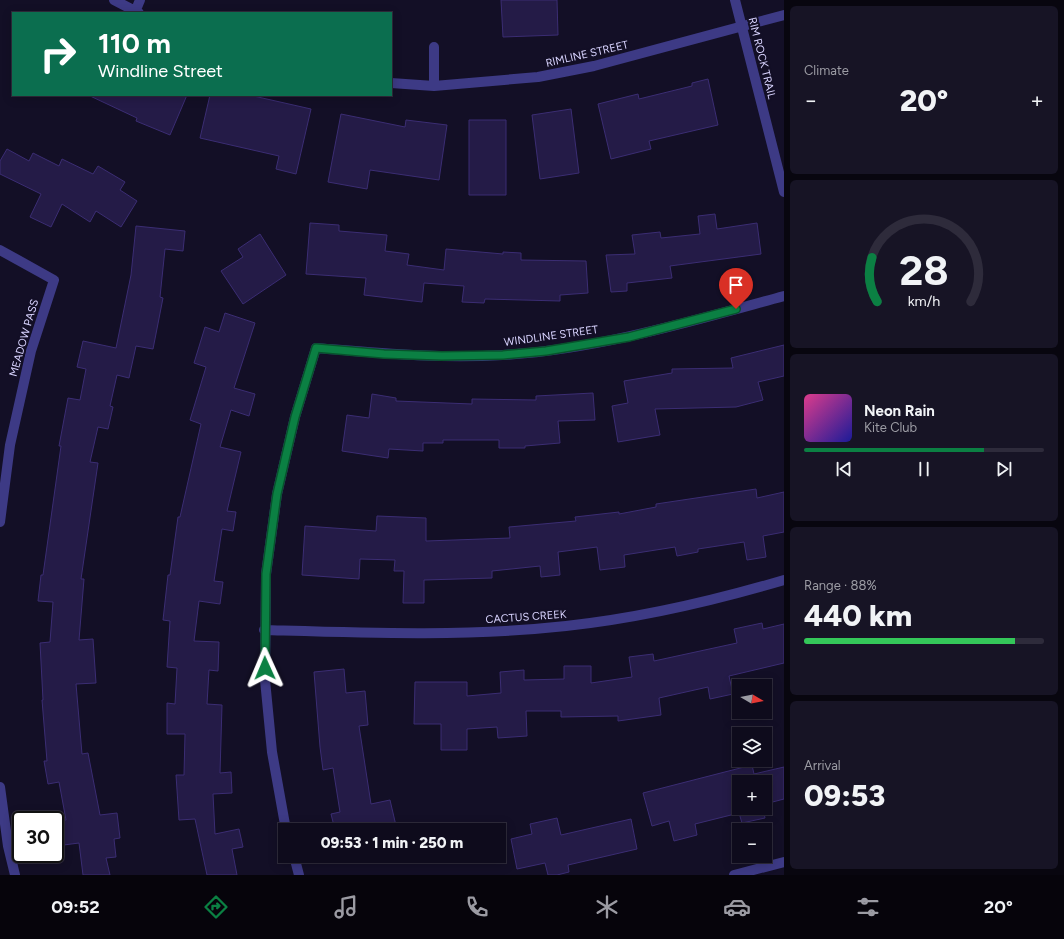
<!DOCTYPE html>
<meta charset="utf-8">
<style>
body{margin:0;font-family:Figtree,sans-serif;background:#171425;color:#f1f3f6;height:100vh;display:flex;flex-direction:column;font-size:15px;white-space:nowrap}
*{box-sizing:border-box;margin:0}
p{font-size:13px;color:#9b9ba3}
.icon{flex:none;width:22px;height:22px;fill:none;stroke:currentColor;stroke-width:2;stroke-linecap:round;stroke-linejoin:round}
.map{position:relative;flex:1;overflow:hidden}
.sheet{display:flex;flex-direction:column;gap:6px;padding:6px;background:#08060f;width:280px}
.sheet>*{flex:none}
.top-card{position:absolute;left:12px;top:12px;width:380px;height:84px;border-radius:0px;box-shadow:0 2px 10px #0003,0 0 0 1px #2e2b3b;background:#0b6e4f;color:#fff;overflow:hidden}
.needle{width:26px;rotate:100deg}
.buttons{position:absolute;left:732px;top:679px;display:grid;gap:8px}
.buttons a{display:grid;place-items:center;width:40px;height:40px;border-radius:0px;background:#0e0b1c;box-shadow:0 2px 10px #0003,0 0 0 1px #2e2b3b;font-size:20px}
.speed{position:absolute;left:12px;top:811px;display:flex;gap:8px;font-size:20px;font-weight:700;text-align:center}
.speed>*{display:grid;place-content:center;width:52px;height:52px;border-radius:50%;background:#0e0b1c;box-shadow:0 2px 10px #0003,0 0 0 1px #2e2b3b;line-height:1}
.speed .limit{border:2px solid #111;border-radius:6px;background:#fff;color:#111}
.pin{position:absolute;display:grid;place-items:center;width:34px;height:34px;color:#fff;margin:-41px -17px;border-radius:50% 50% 50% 0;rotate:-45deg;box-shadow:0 0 4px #0007}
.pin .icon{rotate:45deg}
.me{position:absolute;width:44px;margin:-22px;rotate:359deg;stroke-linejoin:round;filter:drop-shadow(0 0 3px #0008)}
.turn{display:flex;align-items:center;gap:14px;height:84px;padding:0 20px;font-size:18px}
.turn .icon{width:52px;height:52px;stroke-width:2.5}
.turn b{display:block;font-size:28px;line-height:34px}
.big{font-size:30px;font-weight:800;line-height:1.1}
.sheet .card{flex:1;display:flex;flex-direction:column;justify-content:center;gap:6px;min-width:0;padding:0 14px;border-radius:6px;background:#171425}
.sheet .dial{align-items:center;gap:0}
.dial svg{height:104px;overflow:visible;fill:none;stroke:#2e2b3b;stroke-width:7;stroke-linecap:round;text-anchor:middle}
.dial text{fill:#f1f3f6;stroke:none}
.song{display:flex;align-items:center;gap:12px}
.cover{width:48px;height:48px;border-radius:6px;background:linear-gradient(135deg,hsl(330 70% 55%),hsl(240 70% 35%))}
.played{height:4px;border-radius:2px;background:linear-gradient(90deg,#0b8043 75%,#2e2b3b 75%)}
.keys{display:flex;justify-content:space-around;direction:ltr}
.heat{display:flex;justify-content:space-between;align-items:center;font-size:22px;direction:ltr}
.charge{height:6px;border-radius:3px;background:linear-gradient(90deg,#34c759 88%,#2e2b3b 0)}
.trip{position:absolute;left:278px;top:823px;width:228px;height:40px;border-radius:0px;background:#0e0b1c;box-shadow:0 2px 10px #0003,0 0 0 1px #2e2b3b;font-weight:800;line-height:40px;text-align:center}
.tabs{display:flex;height:64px;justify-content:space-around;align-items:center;background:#06040b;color:#9b9ba3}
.tabs .icon{width:28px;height:28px}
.tabs .on{color:#0b8043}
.tabs b{font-size:18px;color:#f1f3f6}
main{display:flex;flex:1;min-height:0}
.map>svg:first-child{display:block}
.building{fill:#241b47;stroke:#3b2d73}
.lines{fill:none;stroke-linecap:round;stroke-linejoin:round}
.minor{stroke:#3d3a85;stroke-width:10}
.tertiary{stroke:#3d3a85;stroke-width:10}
.route-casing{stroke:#07532c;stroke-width:10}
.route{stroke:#0b8043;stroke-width:7}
.labels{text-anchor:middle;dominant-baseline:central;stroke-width:4;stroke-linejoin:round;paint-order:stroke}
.street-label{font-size:11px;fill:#d9d4ff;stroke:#130f26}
</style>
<main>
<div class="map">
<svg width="784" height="875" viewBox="0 0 784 875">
<rect width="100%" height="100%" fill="#130f26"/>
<path class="building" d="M501 0H557L558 35 503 37Z
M708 79 718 125 649 141 651 149 611 159 598 104 638 94 639 99 692 86V83Z
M88 95H187L170 135 136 121 137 118Z
M210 95H249L311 109 296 174 276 169 279 156 200 138Z
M571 109 579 173 540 179 532 115Z
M341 114 405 127 406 120 447 125 439 180 370 170 367 189 328 182Z
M469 120H506V195H469Z
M7 149 29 161 33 153 59 166 62 159 93 174 98 166 125 182 120 190 137 201 121 227 96 211 90 222 62 204 51 227 30 217 41 194 0 174V161Z
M715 214 717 229 757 223 761 254 670 266 672 278 627 283V291L611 292 606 255 635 254 632 235 660 232 661 238 700 234 698 216Z
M310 223 339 225V231L387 235 385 251 409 254 407 265 444 270 446 249 503 254V252L521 253V260L586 261 588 293 560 295V301L485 299 484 303 462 302 464 286 424 283 422 302 364 295 366 278 306 274Z
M136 226 185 231 183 251 165 249 160 297 163 298 153 349 136 346 129 378 117 375 110 406 113 407 108 429 98 427 90 462 98 463 81 579H84L79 640 93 639 96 683 76 684 82 754 88 753 100 815 117 813 120 838 114 839 116 857 106 858 110 875H83L79 843 56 846 55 821 66 820 59 782 48 784 44 761H47L42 700H43L40 643 50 642 53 602 38 601 41 575H43L61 446H59L68 398 80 400 86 369 77 367 83 341 116 348 131 275Z
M260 234 286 275 243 304 221 271 243 257 238 249Z
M225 313 255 323 234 388 255 394 249 416 231 410 220 447 241 452 227 511 236 512 233 531 222 529 214 581 223 582 220 604 199 601 194 641 219 642 218 671 209 670 207 704 222 705 220 773 231 772 232 793 213 794 215 834 239 829 243 847 232 849 237 875H207L195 819 179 820 176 775H184L185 734H167V703L175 704 177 668 167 667 170 621 163 620 168 575H170L178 517H180L201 424 190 420 206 367 194 363 205 327 219 332Z
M784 345V376L758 382 763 400 736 407 655 409 660 435 618 442 612 406 628 403 624 381 672 373V369L733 368 731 358Z
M593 393 595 420 558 421 560 443 525 446V448H499V440H443V443H423V451L389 449 388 458 342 451 347 415 369 418 372 394 396 398V401L472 404V399L536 400V396Z
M756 489 757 498 784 492V532L763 536 766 557 747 560 744 542 698 549V552L677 556 675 547 624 555 625 567 600 570 597 547 558 552 560 575 541 577 540 566 492 571V578L424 580V603H403L404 571H394L395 560 360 559 359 579 302 575 305 526 376 531 377 516 426 518V541L510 538 509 527 576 521 575 517 619 512V514L656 507V504Z
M762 623 763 629 784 624V663L729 676 733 694 710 699 708 687 659 698 661 715 618 721V716L561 717V711H526L527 736 498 738 497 727 467 729V750H441V724H414L415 682H467V696L501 693 500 672 524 670V680L564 679V666H591V683L632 677 629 657 653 654 654 661 737 643 734 629Z
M344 669 346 693 365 691 368 725 359 726 371 804 390 800 397 830H335L331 814 340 812 333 768 323 770 320 747 314 672Z
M752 765 754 774 784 767V799L765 804V782H739V808H763L765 818 742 823 739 813 695 824 697 835 674 841 669 821 652 826 643 793Z
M557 818 561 835 631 819 637 849 568 865 569 872 557 875H548L545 863 517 869 511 839 532 834 530 824Z"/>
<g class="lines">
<path class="minor" d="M114 0 139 13
M135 12 140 0
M434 47V86
M391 83 434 86 538 77 594 66 784 15
M0 250 54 280 31 351 10 445 0 522
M264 630C365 633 465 637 566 626 640 618 713 601 784 580
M0 787 8 846 15 875
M286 830 272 752 265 680 266 574 277 494 295 417 316 348C378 353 441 359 503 355 599 349 692 321 784 296
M294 856 299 875
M734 875 784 862"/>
<path class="tertiary" d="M735 0 784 192"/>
</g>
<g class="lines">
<defs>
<path id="route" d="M265 668 266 574 277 494 295 417 316 348 384 354 442 356 503 355 546 351 629 337 736 309"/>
</defs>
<use href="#route" class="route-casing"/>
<use href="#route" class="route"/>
</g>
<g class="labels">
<g class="street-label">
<text transform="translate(587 54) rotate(-13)">RIMLINE STREET</text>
<text transform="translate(762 58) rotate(76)">RIM ROCK TRAIL</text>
<text transform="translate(551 336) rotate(-8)">WINDLINE STREET</text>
<text transform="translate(24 338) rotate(-74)">MEADOW PASS</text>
<text transform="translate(526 617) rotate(-4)">CACTUS CREEK</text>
</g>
</g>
</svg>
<div class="buttons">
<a><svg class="needle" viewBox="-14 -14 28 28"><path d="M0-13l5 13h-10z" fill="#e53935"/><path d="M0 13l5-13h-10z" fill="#9b9ba3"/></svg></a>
<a><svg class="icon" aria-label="layers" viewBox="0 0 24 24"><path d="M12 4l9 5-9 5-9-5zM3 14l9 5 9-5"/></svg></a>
<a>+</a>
<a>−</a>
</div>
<div class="speed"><div class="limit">30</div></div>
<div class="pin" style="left:736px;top:309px;background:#d93025"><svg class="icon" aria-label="arrive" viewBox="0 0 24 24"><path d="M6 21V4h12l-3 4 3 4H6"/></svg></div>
<svg class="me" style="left:265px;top:668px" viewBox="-20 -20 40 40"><path d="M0-17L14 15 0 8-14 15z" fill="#0b8043" stroke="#fff" stroke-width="4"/></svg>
<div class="trip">09:53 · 1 min · 250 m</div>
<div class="top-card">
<div class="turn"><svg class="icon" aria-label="right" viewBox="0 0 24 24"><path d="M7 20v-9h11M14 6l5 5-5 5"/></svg><div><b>110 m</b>Windline Street</div></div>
</div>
</div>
<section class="sheet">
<div class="card"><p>Climate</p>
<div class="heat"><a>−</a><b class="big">20°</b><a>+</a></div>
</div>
<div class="card dial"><svg viewBox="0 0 100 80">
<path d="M14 69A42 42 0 1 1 86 69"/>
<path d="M14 69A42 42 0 0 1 10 35" stroke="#0b8043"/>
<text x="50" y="56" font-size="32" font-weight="700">28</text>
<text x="50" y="72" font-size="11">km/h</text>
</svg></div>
<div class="card">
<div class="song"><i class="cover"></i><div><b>Neon Rain</b><p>Kite Club</p></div></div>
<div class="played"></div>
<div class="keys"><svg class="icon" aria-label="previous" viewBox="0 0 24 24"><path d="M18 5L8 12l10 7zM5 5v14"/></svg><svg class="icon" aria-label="pause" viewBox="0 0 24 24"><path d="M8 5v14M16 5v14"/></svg><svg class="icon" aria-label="next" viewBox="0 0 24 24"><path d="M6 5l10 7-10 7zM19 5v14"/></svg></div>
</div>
<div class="card"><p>Range · 88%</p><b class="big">440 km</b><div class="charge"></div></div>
<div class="card"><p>Arrival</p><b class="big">09:53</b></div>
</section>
</main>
<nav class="tabs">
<b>09:52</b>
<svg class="icon on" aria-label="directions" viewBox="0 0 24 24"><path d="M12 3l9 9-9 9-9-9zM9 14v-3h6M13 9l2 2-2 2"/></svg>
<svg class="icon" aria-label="music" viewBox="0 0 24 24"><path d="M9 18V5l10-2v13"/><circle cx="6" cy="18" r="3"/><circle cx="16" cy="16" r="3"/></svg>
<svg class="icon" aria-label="phone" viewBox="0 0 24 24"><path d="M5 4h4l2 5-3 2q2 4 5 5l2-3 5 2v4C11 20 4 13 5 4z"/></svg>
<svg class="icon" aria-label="climate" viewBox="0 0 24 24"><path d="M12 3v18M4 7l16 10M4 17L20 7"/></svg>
<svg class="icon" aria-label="car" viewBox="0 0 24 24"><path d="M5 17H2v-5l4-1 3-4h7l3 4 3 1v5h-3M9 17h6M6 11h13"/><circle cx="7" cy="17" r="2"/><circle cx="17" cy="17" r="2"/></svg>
<svg class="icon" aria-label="filters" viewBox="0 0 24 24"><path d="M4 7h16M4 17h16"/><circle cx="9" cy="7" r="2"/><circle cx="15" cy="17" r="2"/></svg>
<b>20°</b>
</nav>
